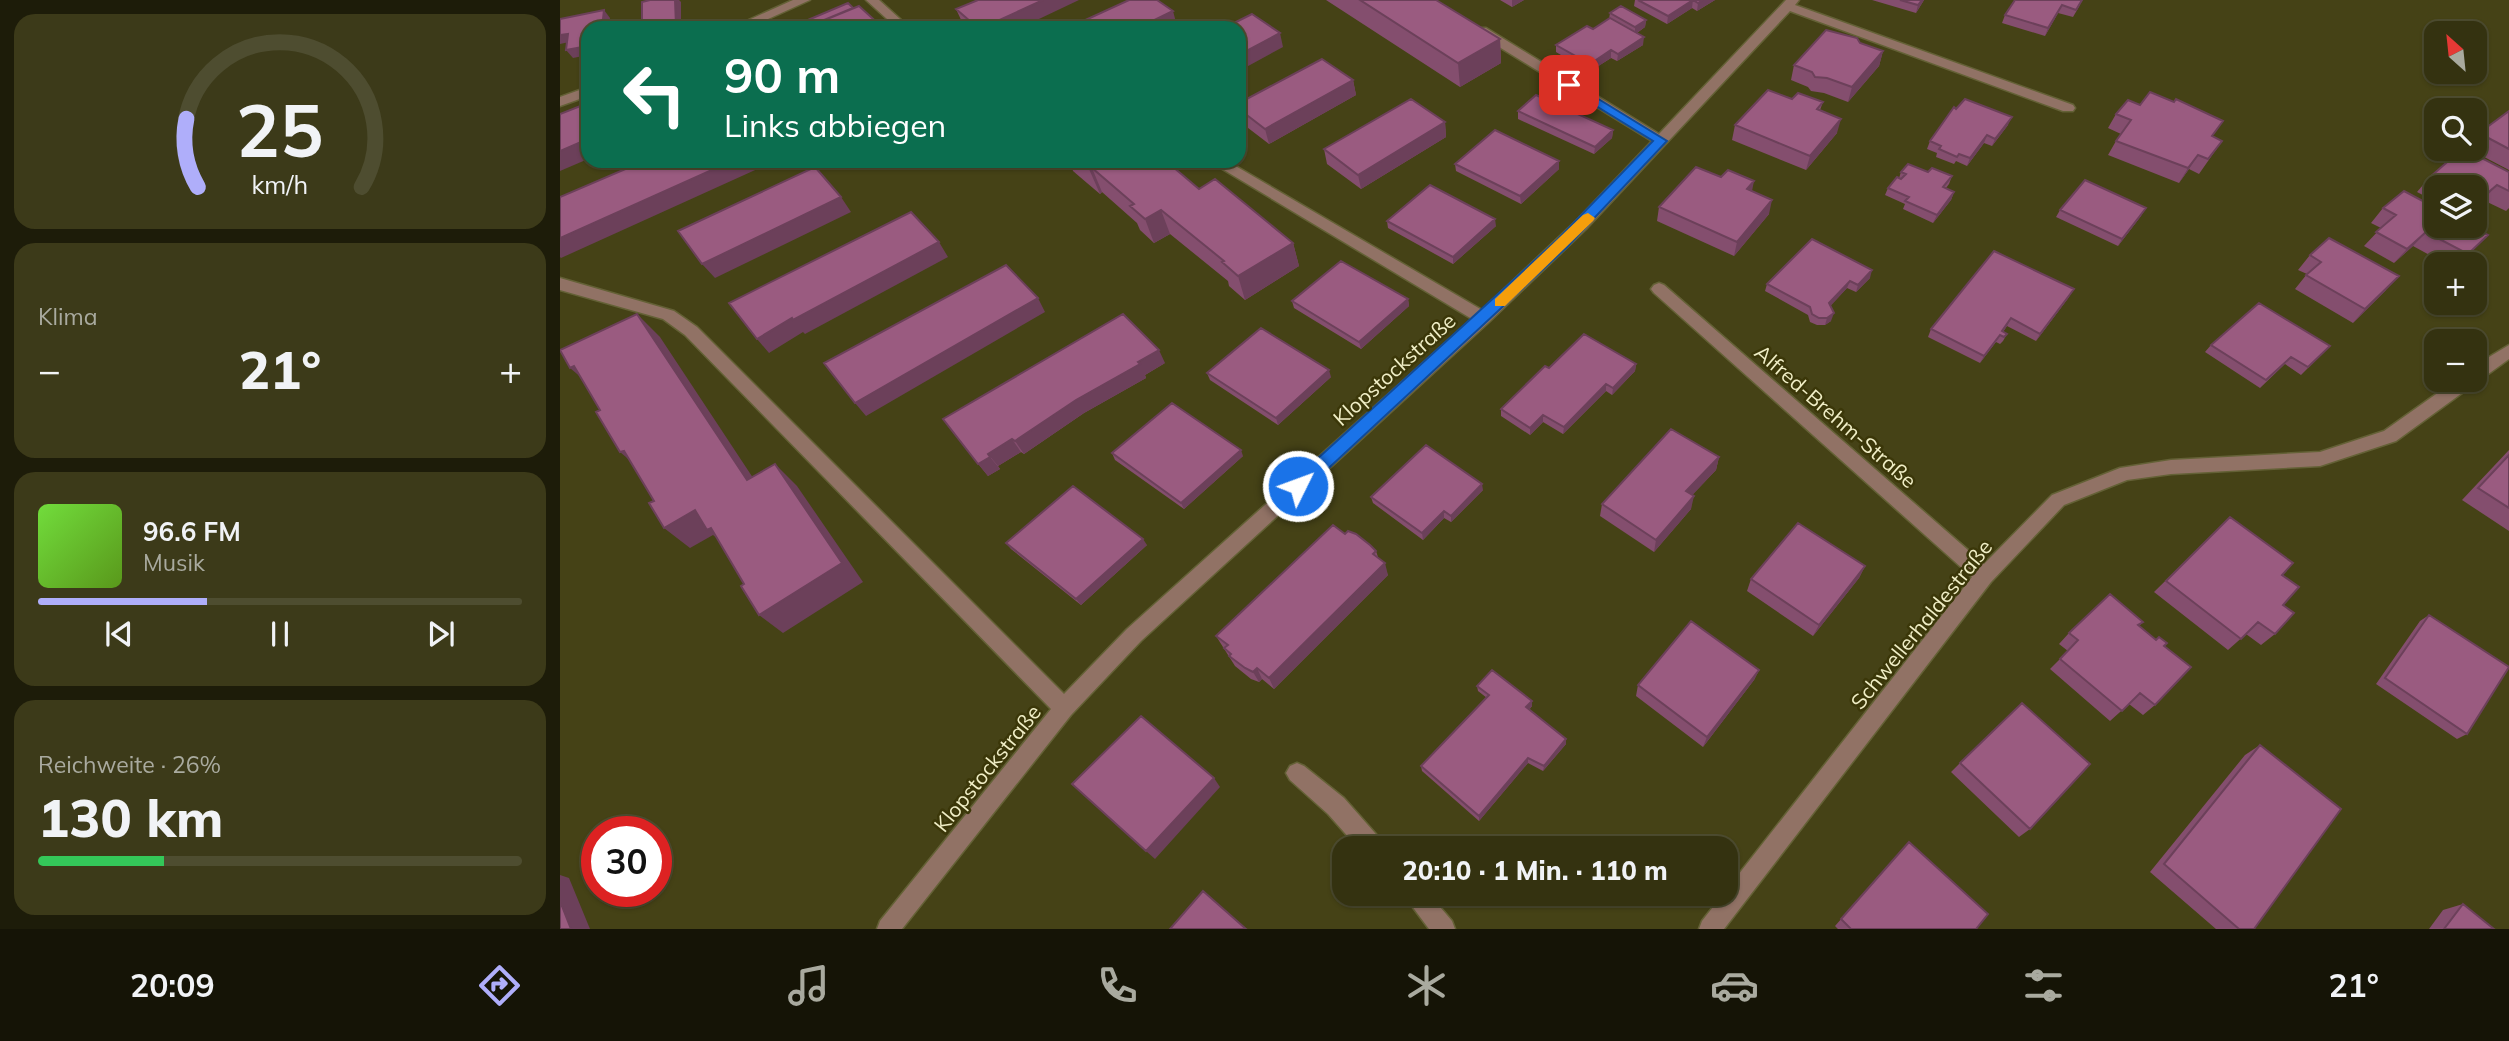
<!DOCTYPE html>
<html lang="de">
<meta charset="utf-8">
<style>
body{margin:0;font-family:Mulish,sans-serif;background:#3c3a19;color:#f1f3f6;height:100vh;display:flex;flex-direction:column;font-size:26px;white-space:nowrap}
*{box-sizing:border-box;margin:0}
p{font-size:23px;color:#a9aa9f}
.icon{flex:none;width:38px;height:38px;fill:none;stroke:currentColor;stroke-width:2;stroke-linecap:round;stroke-linejoin:round}
.map{position:relative;flex:1;overflow:hidden}
.sheet{display:flex;flex-direction:column;gap:14px;padding:14px;background:#1d1c09;width:560px}
.sheet>*{flex:none}
.top-card{position:absolute;left:21px;top:21px;width:665px;height:147px;border-radius:21px;box-shadow:0 2px 5px #0004,0 0 0 2px #4e4d30;background:#0b6e4f;color:#fff;overflow:hidden}
.needle{width:46px;rotate:333deg}
.buttons{position:absolute;left:1864px;top:21px;display:grid;gap:14px}
.buttons a{display:grid;place-items:center;width:63px;height:63px;border-radius:14px;background:#343210;box-shadow:0 2px 5px #0004,0 0 0 2px #4e4d30;font-size:35px}
.speed{position:absolute;left:21px;top:816px;display:flex;gap:14px;font-size:35px;font-weight:700;text-align:center}
.speed>*{display:grid;place-content:center;width:91px;height:91px;border-radius:50%;background:#343210;box-shadow:0 2px 5px #0004,0 0 0 2px #4e4d30;line-height:1}
.speed .limit{border:10px solid #d22;background:#fff;color:#111}
.pin{position:absolute;display:grid;place-items:center;width:60px;height:60px;color:#fff;margin:-30px;border-radius:14px;box-shadow:0 4px 10px #0006}
.me{position:absolute;width:77px;margin:-38px;rotate:48deg;stroke-linejoin:round;filter:drop-shadow(0 0 5px #0008)}
.turn{display:flex;align-items:center;gap:24px;height:147px;padding:0 28px;font-size:32px}
.turn .icon{width:91px;height:91px;stroke-width:2.5}
.turn b{display:block;font-size:49px;line-height:60px}
.big{font-size:52px;font-weight:800;line-height:1.1}
.sheet .tile{flex:1;display:flex;flex-direction:column;justify-content:center;gap:10px;min-width:0;padding:0 24px;border-radius:21px;background:#3c3a19}
.sheet .dial{align-items:center;gap:0}
.dial svg{height:182px;overflow:visible;fill:none;stroke:#4e4d30;stroke-width:7;stroke-linecap:round;text-anchor:middle}
.dial text{fill:#f1f3f6;stroke:none}
.song{display:flex;align-items:center;gap:21px}
.cover{width:84px;height:84px;border-radius:10px;background:linear-gradient(135deg,hsl(100 70% 55%),hsl(90 70% 35%))}
.played{height:7px;border-radius:4px;background:linear-gradient(90deg,#afaefa 35%,#4e4d30 35%)}
.keys{display:flex;justify-content:space-around;direction:ltr}
.heat{display:flex;justify-content:space-between;align-items:center;font-size:38px;direction:ltr}
.charge{height:10px;border-radius:5px;background:linear-gradient(90deg,#34c759 26%,#4e4d30 0)}
.trip{position:absolute;left:772px;top:836px;width:406px;height:70px;border-radius:21px;background:#343210;box-shadow:0 2px 5px #0004,0 0 0 2px #4e4d30;font-weight:800;line-height:70px;text-align:center}
.dock{display:flex;height:112px;justify-content:space-around;align-items:center;background:#151406;color:#a9aa9f}
.dock .icon{width:49px;height:49px}
.dock .on{color:#afaefa}
.dock b{font-size:32px;color:#f1f3f6}
main{display:flex;flex:1;min-height:0}
.map>svg:first-child{display:block}
.lines{fill:none;stroke-linecap:round;stroke-linejoin:round}
.minor-casing{stroke:#646136;stroke-width:3}
.minor{fill:#917265;fill-rule:evenodd}
.wall{fill:#844e6e}
.shaded-wall{fill:#6c405a}
.building{fill:#9a5b80;stroke:#6c405a;stroke-width:2}
.route{fill:#1a73e8;stroke:#114b97;stroke-width:2}
.slow{fill:#f59e0b}
.labels{text-anchor:middle;dominant-baseline:central;stroke-width:5;stroke-linejoin:round;paint-order:stroke}
.street-label{font-size:21px;fill:#f0eec6;stroke:#3b3709}
</style>
<main>
<section class="sheet">
<div class="tile dial"><svg viewBox="0 0 100 80">
<path d="M14 69A42 42 0 1 1 86 69"/>
<path d="M14 69A42 42 0 0 1 9 39" stroke="#afaefa"/>
<text x="50" y="56" font-size="32" font-weight="700">25</text>
<text x="50" y="72" font-size="11">km/h</text>
</svg></div>
<div class="tile"><p>Klima</p>
<div class="heat"><a>−</a><b class="big">21°</b><a>+</a></div>
</div>
<div class="tile">
<div class="song"><i class="cover"></i><div><b>96.6 FM</b><p>Musik</p></div></div>
<div class="played"></div>
<div class="keys"><svg class="icon" aria-label="previous" viewBox="0 0 24 24"><path d="M18 5L8 12l10 7zM5 5v14"/></svg><svg class="icon" aria-label="pause" viewBox="0 0 24 24"><path d="M8 5v14M16 5v14"/></svg><svg class="icon" aria-label="next" viewBox="0 0 24 24"><path d="M6 5l10 7-10 7zM19 5v14"/></svg></div>
</div>
<div class="tile"><p>Reichweite · 26%</p><b class="big">130 km</b><div class="charge"></div></div>
</section>
<div class="map">
<svg width="1949" height="929" viewBox="0 0 1949 929">
<rect width="100%" height="100%" fill="#454216"/>
<g class="lines">
<defs>
<path id="minor" d="M233 0H250L188 28H171Z
M306 0H319L350 28H337Z
M1226 0H1239L1235 5 1513 105 1515 108 1513 111H1503L1230 11 1026 229 929 322 581 641 511 715 342 929H317L320 921 491 709 125 335 103 319 0 290V278L114 311 137 327 504 694 567 629 912 319 649 161H667L922 310 1016 221 1092 141 918 34V28H926L1099 134Z
M28 87V96L0 106V97Z
M1099 283 1104 285 1424 564 1492 495 1560 468 1611 460 1760 452 1824 431 1896 380H1914V366L1949 345V359L1836 441 1760 466 1611 474 1567 480 1504 505 1431 582 1164 929H1139L1142 921 1412 577 1094 293 1091 289 1094 285Z
M737 763 744 766 784 798 822 841 825 849H799L768 814 730 780 726 773 730 766Z
M843 894H869L892 921 895 929H869Z"/>
</defs>
<use href="#minor" class="minor-casing"/>
<use href="#minor" class="minor"/>
</g>
<path class="wall" d="M766 0H876L940 39 941 63 900 87Z
M940 0H964L952 7Z
M1075 0H1155L1137 11 1132 8 1107 24 1074 6Z
M1312 0H1364L1356 13Z
M1455 0 1520 5 1513 17 1498 13 1485 36 1442 23 1445 15Z
M396 9 460 28H408L403 24Z
M1050 13 1086 20 1085 27 1077 33 1083 45 1057 61 1051 58 1029 72 996 52V45L1033 29 1049 19Z
M1300 43 1323 51 1319 66 1288 102 1264 93 1251 91 1248 87 1231 80 1234 65Z
M793 80 796 95 709 144 679 121V103Z
M1232 99 1263 102 1260 110 1277 133 1246 170 1172 140 1175 125Z
M958 111 1053 130 1052 138 1034 154 958 119Z
M1949 111V170L1909 149H1914V138L1919 133Z
M1556 114 1653 137 1662 141 1639 174 1629 169 1619 183 1548 155 1556 141 1561 134 1548 128Z
M885 122 886 137 801 189 767 164 764 149Z
M1448 125 1432 146 1424 143 1407 166 1396 161 1394 164 1376 157 1377 153 1367 149 1370 141Z
M507 161H606L639 189 733 243 739 266 685 300 669 286 668 281 610 234 594 243 580 230 577 223 542 192 540 194 527 183 513 171 511 164Z
M999 161V169L961 204 896 171 895 164Z
M1341 172H1368L1392 176 1389 184 1386 188 1394 192 1391 200 1373 223 1343 209 1345 204 1325 195 1328 188 1339 178Z
M1949 172V208L1946 211 1923 200 1914 208V187H1876V202L1857 192 1869 178Z
M1192 191 1209 214 1174 256 1097 221 1099 207Z
M1823 208 1928 235 1899 264H1886L1853 246 1834 263 1804 246 1821 228 1811 223Z
M1500 210 1581 216 1558 246 1496 217Z
M827 221 936 226 893 264 828 228Z
M1750 255 1826 290 1793 323 1735 289 1747 274 1738 270Z
M1310 278 1296 292 1287 288 1270 306 1271 321 1265 325H1257L1250 322 1248 315 1205 291 1207 284Z
M1509 297 1476 341 1447 326 1443 332 1447 334 1443 341 1440 344 1436 342 1420 363 1368 337 1371 329Z
M848 299 849 306 801 349 734 308 732 301Z
M1651 345 1770 346 1741 375 1725 364 1700 388 1645 352Z
M605 363 585 375 586 378 524 413 464 454 461 452 438 466 440 469 428 476 383 419Z
M1076 364 1075 371 1052 395 1046 391 1003 434 983 422 970 435 941 416V409L989 368Z
M647 373 771 377 718 425 650 380Z
M1949 450V531L1902 500Z
M552 453 683 456 624 509 555 460Z
M1159 457 1156 470 1132 495 1131 509 1094 552 1040 516 1042 504Z
M923 490 891 522 884 518 863 540 813 503 811 497Z
M1670 517 1722 575 1723 605 1715 634 1701 645 1686 634 1668 650 1594 592Z
M785 534 816 551 818 557 828 575 714 689 702 679 699 682 691 679 675 666 656 636Z
M446 543 587 545 521 605 451 549Z
M1305 566 1299 578 1253 636 1187 591 1191 579Z
M1869 615 1907 734 1897 739 1816 684 1860 621Z
M1583 622 1579 626 1604 646 1595 705 1583 715 1569 704 1550 721 1490 669 1508 651 1499 644 1509 633Z
M1199 670 1194 680 1143 747 1076 696 1078 685Z
M917 686 972 706 969 710 1006 744 983 771 968 763 919 821 862 771 861 766 927 698 918 691Z
M1700 745 1694 929H1656L1590 872 1685 755Z
M1400 763 1470 829 1459 837 1391 772Z
M1349 842 1416 929H1278L1275 926Z
M1903 904 1934 929H1869L1883 910Z"/>
<path class="shaded-wall" d="M115 0H119L121 2V28H108Z
M483 0H519L460 28H422Z
M952 0H964L952 7Z
M1133 0 1132 8 1107 24 1108 16Z
M1143 0H1155L1137 11 1138 3Z
M1362 0H1364L1356 13 1358 5Z
M1502 5 1498 13 1485 36 1488 28Z
M44 10 50 18 49 28H42Z
M613 11 617 26 613 28H578Z
M1086 20 1085 27 1075 34V27Z
M720 33 723 47 679 71V55Z
M8 34 14 41 0 44V35Z
M1084 37 1083 45 1057 61 1058 54Z
M940 39 941 63 900 87 898 63Z
M28 46V55L13 58 6 50Z
M1051 50V58L1029 72 1030 64Z
M1323 51 1319 66 1288 102 1292 87Z
M793 80 796 95 709 144 705 129Z
M1452 117 1448 125 1432 146 1435 139Z
M1281 119 1277 133 1246 170 1250 156Z
M885 122 886 137 801 189 798 175Z
M1053 130 1052 138 1034 154 1035 147Z
M1427 135 1424 143 1407 166 1410 158Z
M28 139V159L0 171V151Z
M1638 155 1629 169 1619 183 1628 168Z
M172 161H215L1 258 0 257V238Z
M999 161V169L961 204 960 196Z
M532 168 542 192 540 194 529 169Z
M1194 181 1191 196 1187 189Z
M1937 185 1923 200 1914 208V206L1917 202Z
M1394 192 1391 200 1373 223 1377 215Z
M281 197 291 212 155 278 142 264Z
M1212 200 1209 214 1174 256 1177 242Z
M1586 208 1581 216 1558 246 1562 239Z
M601 210 610 234 594 243 585 219Z
M935 219 936 226 893 264V257Z
M1866 232 1853 246 1834 263 1847 249Z
M379 242 388 257 245 334 243 332 209 353 197 339 232 318Z
M733 243 739 266 685 300 678 276Z
M1312 270 1310 278 1296 292 1298 285Z
M1839 276 1826 290 1793 323 1805 309Z
M1290 281 1287 288 1266 311 1269 303Z
M1514 289 1509 297 1476 341 1480 334Z
M478 298 485 312 306 416 295 403Z
M848 299 849 306 801 349 799 342Z
M1274 313 1271 321 1265 325 1267 318Z
M77 314 100 337 209 502 187 480Z
M1451 318 1447 326 1420 363 1424 356Z
M599 350 605 363 585 375 586 378 524 413 464 454 455 441 516 400Z
M1076 364 1075 371 1052 395 1053 388Z
M14 366 36 390 10 368Z
M769 370 771 377 718 425 716 418Z
M1046 384V391L1003 434 1004 427Z
M983 415V422L970 435V428Z
M452 439 461 452 438 466 428 454Z
M681 450 683 456 624 509 621 503Z
M64 451 86 474 60 452Z
M430 457 440 469 428 476 418 464Z
M1159 457 1156 470 1124 504 1126 491Z
M215 464 237 486 303 582 223 633 199 615Z
M922 484 923 490 891 522V516Z
M1134 496 1131 509 1094 552 1096 540Z
M135 510 172 550 153 535 130 548 104 528Z
M884 511V518L863 540 862 533Z
M583 539 587 545 521 605 516 599Z
M825 563 828 575 714 689 709 678Z
M1305 566 1299 578 1253 636 1259 625Z
M697 668 702 679 699 682 693 672Z
M1199 670 1194 680 1143 747 1147 737Z
M972 701V706L966 713V707Z
M1006 739V744L983 771 984 766Z
M968 758V763L919 821V816Z
M654 778 660 787 595 859 586 851Z
M0 875 9 878 30 929H11L0 901Z"/>
<path class="building" d="M90 0H115L116 26 108 28H82V2Z
M418 0H483L422 28H418L396 9Z
M569 0H597L613 11 578 28H508Z
M800 0H876L940 39 898 63Z
M1078 0H1143L1138 3 1133 0 1108 16Z
M1340 0H1362L1358 5Z
M1455 0H1522L1516 10 1502 5 1488 28 1445 15Z
M288 3 293 8 245 28H229Z
M299 6 323 28H245Z
M1061 6 1086 20 1075 27 1050 13Z
M44 10 42 28H28V46L6 50 8 34 0 35V19Z
M692 14 720 33 679 55V28H664Z
M1050 18 1084 37 1058 54 1051 50 1030 64 996 45 1027 26 1033 29Z
M1266 30 1297 38 1300 43 1323 51 1292 87 1267 78 1255 77 1252 72 1234 65Z
M762 59 793 80 705 129 679 109V103Z
M1208 90 1232 99 1238 93 1263 102 1257 109 1281 119 1250 156 1175 125Z
M1590 92 1614 102 1616 99 1663 121 1652 136 1662 141 1648 159 1638 155 1628 168 1556 141 1571 120 1556 114 1568 100 1580 105Z
M976 95 1053 130 1035 147 958 111Z
M851 99 885 122 798 175 764 149Z
M1405 99 1452 117 1435 139 1427 135 1410 158 1399 154 1397 157 1379 149 1381 146 1370 141 1394 107 1396 109Z
M28 103V139L0 151V114Z
M1949 111V149L1919 133Z
M935 130 999 161 960 196 895 164Z
M1902 149H1904L1949 172V191L1937 185 1917 202 1914 201V187H1888L1869 178Z
M84 161H172L0 238V197Z
M519 161H606L639 189 655 179 733 243 678 276 662 262 664 261 601 210 585 219 570 206 574 204 532 168 529 169Z
M1348 164 1368 172 1372 168 1392 176 1383 187 1394 192 1377 215 1345 201 1349 197 1328 188 1337 177 1341 179 1346 174 1341 172Z
M255 167 281 197 142 264 118 231Z
M1136 167 1161 177 1168 170 1194 181 1187 189 1212 200 1177 242 1099 207Z
M1525 180 1586 208 1562 239 1500 210Z
M870 185 935 219 893 257 827 221Z
M1844 191 1876 208V226H1910L1928 235 1908 254 1866 232 1847 249 1816 232 1836 215 1823 208Z
M351 212 379 242 233 320 232 318 197 339 169 303Z
M1769 238 1839 276 1805 309 1746 275 1761 262 1750 255Z
M1252 239 1312 270 1298 285 1290 281 1269 303 1274 313 1267 318H1259L1252 314 1250 307 1207 284Z
M1434 251 1514 289 1480 334 1451 318 1442 331 1447 334 1444 337 1440 335 1424 356 1371 329Z
M781 261 848 299 799 342 732 301Z
M446 265 478 298 295 403 264 363Z
M1699 303 1770 346 1748 367 1731 357 1706 380 1651 345Z
M77 314 187 480 215 464 282 563 199 615 181 586 184 584 151 528 147 530 135 510 104 528 89 503 94 501 64 451 60 452 36 412 40 410 14 366 10 368 0 350Z
M563 314 599 350 578 362 580 364 516 400 455 441 452 439 428 454 430 457 418 464 383 419Z
M701 328 769 370 716 418 647 373Z
M1024 334 1076 364 1053 388 1046 384 1004 427 983 415 970 428 941 409 985 366 989 368Z
M612 403 681 450 621 503 552 453Z
M1111 429 1159 457 1126 491 1134 496 1096 540 1042 504Z
M866 445 922 484 891 516 884 511 862 533 811 497Z
M1949 455V508L1918 488Z
M513 486 583 539 516 599 446 543Z
M1670 517 1733 563 1722 575 1739 587 1723 605 1734 613 1715 634 1698 622 1681 639 1606 581Z
M1238 523 1305 566 1259 625 1191 579Z
M773 525 785 534 788 531 796 534 810 545 816 551 813 554 825 563 709 678 697 668 693 672 685 668 669 656 671 654 664 648 668 645 656 636Z
M1550 594 1583 622 1578 625 1596 640 1599 637 1607 643 1604 646 1631 667 1595 705 1580 693 1562 711 1500 659 1518 640 1509 633Z
M1869 615 1949 667 1907 734 1825 678Z
M1131 621 1199 670 1147 737 1078 685Z
M932 670 972 701 966 707 1006 739 984 766 968 758 919 816 861 766 929 695 917 686Z
M1462 703 1530 764 1470 829 1400 763Z
M581 716 654 778 586 851 512 784Z
M1700 745 1781 809 1694 929H1679L1604 864Z
M1349 842 1428 914 1416 929H1291L1281 919Z
M643 891 686 929H610Z
M0 901 11 929H0Z
M1903 904 1934 929H1884Z"/>
<path class="route" d="M1009 81 1107 141 1007 247 744 491H733L730 486 733 481 997 240 1093 141 1005 87 1003 85Z"/>
<path class="slow" d="M1028 213 1035 218 1033 221 945 306H935V299L1023 215Z"/>
<g class="labels">
<g class="street-label">
<text transform="translate(834 369) rotate(-42)">Klopstockstraße</text>
<text transform="translate(1276 416) rotate(41)">Alfred-Brehm-Straße</text>
<text transform="translate(1361 624) rotate(-51)">Schwellerhaldestraße</text>
<text transform="translate(427 768) rotate(-51)">Klopstockstraße</text>
</g>
</g>
</svg>
<div class="buttons">
<a><svg class="needle" viewBox="-14 -14 28 28"><path d="M0-13l5 13h-10z" fill="#e53935"/><path d="M0 13l5-13h-10z" fill="#a9aa9f"/></svg></a>
<a><svg class="icon" aria-label="search" viewBox="0 0 24 24"><circle cx="10" cy="10" r="6"/><path d="M15 15l6 6"/></svg></a>
<a><svg class="icon" aria-label="layers" viewBox="0 0 24 24"><path d="M12 4l9 5-9 5-9-5zM3 14l9 5 9-5"/></svg></a>
<a>+</a>
<a>−</a>
</div>
<div class="speed"><div class="limit">30</div></div>
<div class="pin" style="left:1009px;top:85px;background:#d93025"><svg class="icon" aria-label="arrive" viewBox="0 0 24 24"><path d="M6 21V4h12l-3 4 3 4H6"/></svg></div>
<svg class="me" style="left:738px;top:486px" viewBox="-20 -20 40 40"><circle r="17" fill="#1a73e8" stroke="#fff" stroke-width="3"/><path d="M0-11L8 9 0 5-8 9z" fill="#fff"/></svg>
<div class="trip">20:10 · 1 Min. · 110 m</div>
<div class="top-card">
<div class="turn"><svg class="icon" aria-label="left" viewBox="0 0 24 24"><path d="M17 20v-9H6M10 6l-5 5 5 5"/></svg><div><b>90 m</b>Links abbiegen</div></div>
</div>
</div>
</main>
<nav class="dock">
<b>20:09</b>
<svg class="icon on" aria-label="directions" viewBox="0 0 24 24"><path d="M12 3l9 9-9 9-9-9zM9 14v-3h6M13 9l2 2-2 2"/></svg>
<svg class="icon" aria-label="music" viewBox="0 0 24 24"><path d="M9 18V5l10-2v13"/><circle cx="6" cy="18" r="3"/><circle cx="16" cy="16" r="3"/></svg>
<svg class="icon" aria-label="phone" viewBox="0 0 24 24"><path d="M5 4h4l2 5-3 2q2 4 5 5l2-3 5 2v4C11 20 4 13 5 4z"/></svg>
<svg class="icon" aria-label="climate" viewBox="0 0 24 24"><path d="M12 3v18M4 7l16 10M4 17L20 7"/></svg>
<svg class="icon" aria-label="car" viewBox="0 0 24 24"><path d="M5 17H2v-5l4-1 3-4h7l3 4 3 1v5h-3M9 17h6M6 11h13"/><circle cx="7" cy="17" r="2"/><circle cx="17" cy="17" r="2"/></svg>
<svg class="icon" aria-label="filters" viewBox="0 0 24 24"><path d="M4 7h16M4 17h16"/><circle cx="9" cy="7" r="2"/><circle cx="15" cy="17" r="2"/></svg>
<b>21°</b>
</nav>
